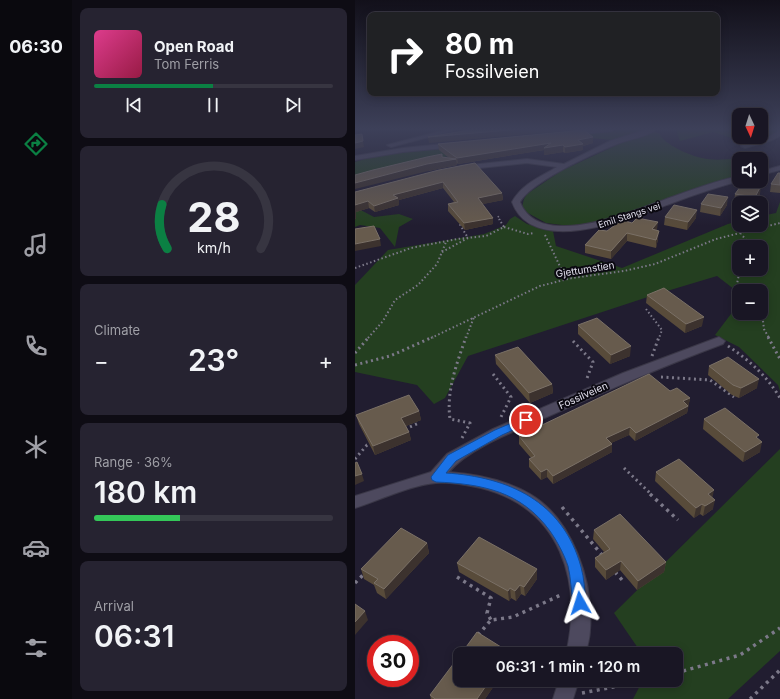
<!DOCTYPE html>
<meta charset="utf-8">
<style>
body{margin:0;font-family:Inter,sans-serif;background:#262331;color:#f1f3f6;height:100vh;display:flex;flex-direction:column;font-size:15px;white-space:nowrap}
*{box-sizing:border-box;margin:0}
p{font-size:13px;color:#9f9fa6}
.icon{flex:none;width:22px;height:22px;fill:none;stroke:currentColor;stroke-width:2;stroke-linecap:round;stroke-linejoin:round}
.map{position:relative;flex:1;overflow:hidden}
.details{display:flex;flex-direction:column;gap:8px;padding:8px;background:#0e0c14;width:283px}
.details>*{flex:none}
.top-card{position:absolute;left:12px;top:12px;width:353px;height:84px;border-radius:8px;box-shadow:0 2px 10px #0003,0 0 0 1px #373541;background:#202124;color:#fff;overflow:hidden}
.needle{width:26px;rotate:176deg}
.fabs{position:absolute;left:377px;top:108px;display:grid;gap:8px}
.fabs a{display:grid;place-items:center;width:36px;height:36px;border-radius:8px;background:#191624;box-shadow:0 2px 10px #0003,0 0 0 1px #373541;font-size:20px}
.speed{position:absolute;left:12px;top:635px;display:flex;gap:8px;font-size:20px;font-weight:700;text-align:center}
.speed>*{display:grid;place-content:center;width:52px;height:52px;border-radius:50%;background:#191624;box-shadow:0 2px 10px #0003,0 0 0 1px #373541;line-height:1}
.speed .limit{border:6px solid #d22;background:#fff;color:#111}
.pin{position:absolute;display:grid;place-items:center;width:34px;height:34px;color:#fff;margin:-17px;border:2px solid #fff;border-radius:50%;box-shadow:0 1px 4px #0007}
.me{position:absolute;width:44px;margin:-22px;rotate:354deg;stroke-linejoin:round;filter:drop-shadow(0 0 3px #0008)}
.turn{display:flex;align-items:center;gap:14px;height:84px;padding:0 12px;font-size:18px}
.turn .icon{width:52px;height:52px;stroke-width:2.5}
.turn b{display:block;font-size:28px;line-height:34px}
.big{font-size:30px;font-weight:600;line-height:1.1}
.details .widget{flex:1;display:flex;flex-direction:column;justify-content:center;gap:6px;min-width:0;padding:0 14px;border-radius:8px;background:#262331}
.details .dial{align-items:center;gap:0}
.dial svg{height:104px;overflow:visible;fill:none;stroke:#373541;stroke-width:7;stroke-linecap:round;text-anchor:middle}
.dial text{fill:#f1f3f6;stroke:none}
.song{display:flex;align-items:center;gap:12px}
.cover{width:48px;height:48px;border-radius:6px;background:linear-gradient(135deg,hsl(330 70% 55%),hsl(340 70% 35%))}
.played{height:4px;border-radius:2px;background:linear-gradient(90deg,#0b8043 50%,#373541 50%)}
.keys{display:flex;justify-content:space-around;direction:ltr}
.heat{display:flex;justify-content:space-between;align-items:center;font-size:22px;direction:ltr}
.charge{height:6px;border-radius:3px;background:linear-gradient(90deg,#34c759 36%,#373541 0)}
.trip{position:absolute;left:98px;top:647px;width:230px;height:40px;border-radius:8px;background:#191624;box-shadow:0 2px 10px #0003,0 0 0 1px #373541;font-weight:600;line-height:40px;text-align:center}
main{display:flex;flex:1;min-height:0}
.tabs{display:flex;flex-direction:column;width:72px;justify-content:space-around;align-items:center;background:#0a090e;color:#9f9fa6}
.tabs .icon{width:28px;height:28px}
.tabs .current{color:#0b8043}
.tabs b{font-size:18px;color:#f1f3f6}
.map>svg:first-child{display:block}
.green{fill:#243f20;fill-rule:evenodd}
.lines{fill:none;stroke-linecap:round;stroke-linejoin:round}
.minor-casing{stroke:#3a3747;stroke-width:2}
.path-far3{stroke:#7c7989;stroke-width:1.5;stroke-dasharray:1.5 2;stroke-linecap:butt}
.path-far2{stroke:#7c7989;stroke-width:2;stroke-dasharray:1.5 2.5;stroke-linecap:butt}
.path-far1{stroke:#7c7989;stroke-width:3;stroke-dasharray:2 3.5;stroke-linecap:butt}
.path{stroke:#7c7989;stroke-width:3.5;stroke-dasharray:3 4.5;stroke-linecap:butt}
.minor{fill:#4d495e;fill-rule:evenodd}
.wall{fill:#584b3a}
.shaded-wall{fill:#3c322e}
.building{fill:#675b4d;stroke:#7a7066}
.route{fill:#1a73e8;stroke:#114b97}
.labels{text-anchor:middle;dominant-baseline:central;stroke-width:4;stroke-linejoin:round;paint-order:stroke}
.far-street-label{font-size:9px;fill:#e1dfec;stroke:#0b0911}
.street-label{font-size:10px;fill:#e1dfec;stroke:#0b0911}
</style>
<main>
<nav class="tabs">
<b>06:30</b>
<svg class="icon current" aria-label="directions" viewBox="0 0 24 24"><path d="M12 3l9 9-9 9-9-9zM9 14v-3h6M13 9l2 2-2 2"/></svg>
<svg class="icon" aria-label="music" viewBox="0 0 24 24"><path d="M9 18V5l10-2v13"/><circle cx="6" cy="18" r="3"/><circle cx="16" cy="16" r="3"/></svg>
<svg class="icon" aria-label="phone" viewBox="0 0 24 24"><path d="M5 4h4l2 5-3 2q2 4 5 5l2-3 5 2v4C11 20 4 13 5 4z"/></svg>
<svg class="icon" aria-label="climate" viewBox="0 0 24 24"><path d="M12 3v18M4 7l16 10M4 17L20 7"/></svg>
<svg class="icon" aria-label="car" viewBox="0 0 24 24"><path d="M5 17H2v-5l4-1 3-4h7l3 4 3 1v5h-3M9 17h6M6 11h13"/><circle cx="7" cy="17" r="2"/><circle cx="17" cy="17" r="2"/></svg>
<svg class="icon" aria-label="filters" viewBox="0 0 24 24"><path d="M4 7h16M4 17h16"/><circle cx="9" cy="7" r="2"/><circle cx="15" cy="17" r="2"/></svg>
</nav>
<section class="details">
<div class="widget">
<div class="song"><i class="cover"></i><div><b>Open Road</b><p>Tom Ferris</p></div></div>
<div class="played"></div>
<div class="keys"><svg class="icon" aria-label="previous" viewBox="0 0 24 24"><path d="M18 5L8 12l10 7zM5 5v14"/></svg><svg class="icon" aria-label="pause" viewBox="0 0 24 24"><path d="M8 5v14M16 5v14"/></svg><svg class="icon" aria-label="next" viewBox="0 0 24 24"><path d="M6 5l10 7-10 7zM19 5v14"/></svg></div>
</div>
<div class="widget dial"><svg viewBox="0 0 100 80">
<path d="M14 69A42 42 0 1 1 86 69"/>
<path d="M14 69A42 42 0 0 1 10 35" stroke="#0b8043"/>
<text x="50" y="56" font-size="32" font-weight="700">28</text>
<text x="50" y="72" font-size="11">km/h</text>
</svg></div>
<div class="widget"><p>Climate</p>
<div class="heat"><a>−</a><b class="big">23°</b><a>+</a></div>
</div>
<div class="widget"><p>Range · 36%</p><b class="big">180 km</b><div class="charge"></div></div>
<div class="widget"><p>Arrival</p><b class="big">06:31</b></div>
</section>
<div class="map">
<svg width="425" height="699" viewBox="0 0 425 699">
<rect width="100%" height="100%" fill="#211d30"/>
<path class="green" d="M271 129H289L259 140 235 138 130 150 59 162 0 178V162L23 155Z
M321 129H384V137H406V129H425L418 135 408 138 389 142 358 132 325 141Z
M299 131 305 134C308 144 336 156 347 158 358 161 372 159 384 159V175L258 219 222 227 191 223 171 212 167 207 169 199 172 194 206 171 275 139Z
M425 202V391L423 385 384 347 360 335 379 310 384 309V313H406V291H384V293L362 276 302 294 113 356 90 398 79 404 62 385 0 372V285L33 250 129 234 151 225 155 219 160 216 172 224 198 231 201 246 267 268 373 224 384 221V225H406V216L421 213ZM384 247H406V269H384Z
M0 207 19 217 44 214 58 219 44 227 40 247 25 228 5 225 0 227Z
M425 449V651L373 699H278L288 680H321V654H287L259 613Z"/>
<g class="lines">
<defs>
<path id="minor" d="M94 129H104L36 147 32 145Z
M240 129H260L257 131 216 135 213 133 216 131Z
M293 129H302C293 137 274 139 262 144 239 153 176 182 165 202 185 253 283 209 317 197 339 189 361 181 384 176V181C363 187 341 194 320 202 282 216 178 260 157 202 167 184 185 177 202 167L172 163 106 170 102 168 106 166 172 159 209 164 255 141Z
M425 130V136L415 141 390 148 386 146 392 143 415 136Z
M98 143H101V147L48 152 0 160V156L48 148Z
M425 166V170L406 175V171Z
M364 337 370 341 368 344C306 367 246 393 185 420 158 432 113 449 94 472 122 474 151 480 175 494 218 519 239 583 235 630 235 638 232 646 231 654H211C228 580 205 508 126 488 112 485 96 482 81 483 56 485 25 500 0 508V496L76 472 92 454 138 429 268 373Z
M204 680H224L218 699H198Z"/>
</defs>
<use href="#minor" class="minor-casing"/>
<path class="path-far3" d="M143 216 145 220"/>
<path class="path-far2" d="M149 227 173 234 179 233
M190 235 211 279
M384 250 382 247 392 241 386 234
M87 252 113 238 104 223
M0 268 56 248 102 239 131 236 149 227 144 219
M385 269 382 284 389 291
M406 305 409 329 414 338
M291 309 307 330 304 338
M13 338 28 321 40 300 63 285 82 264 91 242
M76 338 185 286 217 278 269 271 300 264 361 239 425 223
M111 338 119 317"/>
<path class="path-far1" d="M413 337 425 359
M218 341 238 362 231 381
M373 346C394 360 412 376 425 398
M0 353 14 337
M297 356 304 337
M0 365 35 356 78 337
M138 374 156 397 145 419
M306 377 355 380 379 397
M50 429 64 423
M107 438 115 423 95 419C91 391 102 363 111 337
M0 459 12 445 17 443
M269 468 297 495"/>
<path class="path" d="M295 494 323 520
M207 507 247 555
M260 572 269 582
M102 577 136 598 132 613 136 620
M0 583 9 574
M123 635 136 620 158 617 208 594
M321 673 385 655 425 628
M227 693 295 680
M395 699 425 670"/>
<use href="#minor" class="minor"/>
</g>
<path class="wall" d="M238 143 228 146V150L210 153 208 152 189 155V150L103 164 102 163V165L73 171 87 157 94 158 84 150 83 144Z
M84 170 147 193 148 200 127 204 138 218V224L110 230 93 211V204L99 202 88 188 44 200V205L20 212 14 208 1 212V219L0 192Z
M425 173V193L415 192 416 184Z
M380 194H405L399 203H387L379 202Z
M346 204 372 205 365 216 345 212Z
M310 217 341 218 332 230 309 225Z
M302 230 303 239 301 248 272 241 256 259 230 253V245L252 231Z
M292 295 347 326 330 333 291 303Z
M223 325 275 356 255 364 223 334Z
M140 355 197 384 198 393 175 403 141 364Z
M354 366 402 388 384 398 377 395 353 375Z
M315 391 335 398 332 413 280 441 274 435 256 443 257 444V452L198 484 192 477 186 480 174 467V459L176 458 164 444V436Z
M64 411 66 420 51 426 54 432 56 440 20 455 4 424 1 415Z
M349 419 403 439 405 452 388 462 348 429Z
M301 472 358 509 348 516 345 514 339 518 300 481Z
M239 530 311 562 309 572 282 590 265 570 251 580 240 567V558L249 552 238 539Z
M72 543 74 553 31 599 22 593 19 585 9 579 6 569Z
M102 563 182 569V579L170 596 166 594 161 601 156 598 154 601 104 572Z
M143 680 130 699H76L75 695Z"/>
<path class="shaded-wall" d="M166 129H221V130L74 143 73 137Z
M238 137V143L228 146V150L210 153V147L223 140Z
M8 141 9 147 0 149V143Z
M196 143 208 145V152L189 155V150L103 164 102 158Z
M101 159 102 165 73 171 0 189V183L72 164Z
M88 182V188L44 200V205L20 212 19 206 38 195Z
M406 186 405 194 399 203H398L400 197Z
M147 193 148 200 124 205 123 198Z
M373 197 372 205 365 216 366 208Z
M13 201 14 208 1 212V219H0V205Z
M342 210 341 218 332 230 333 222Z
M138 218V224L110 230 109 223Z
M303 222 302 230 297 229Z
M304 231 303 239 301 248V240Z
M272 233V241L256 259V251Z
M25 239 26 246 0 251V244Z
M349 317 347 326 330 333 331 324Z
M276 346 275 356 255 364 256 355Z
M404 379 402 388 384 398 386 388Z
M197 384 198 393 175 403 174 393Z
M335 398 332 413 280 441 281 433 328 401Z
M64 411 66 420 48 427 46 418Z
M275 427 274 435 250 446 251 438Z
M54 432 56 440 20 455 18 446Z
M407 442 405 452 388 462 390 452Z
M257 444V452L198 484V476Z
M192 469V477L186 480V472Z
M7 474 9 481 0 485V476Z
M359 490 357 500 353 494Z
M360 500 358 509 348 516 350 506Z
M347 504 345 514 339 518 341 508Z
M72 543 74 553 31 599 29 589Z
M266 561 265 570 251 580V570Z
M311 562 309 572 282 590 283 581Z
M182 569V579L170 596 169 587Z
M165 585 166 594 161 601 160 591Z
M155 588 156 598 154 601 153 591Z
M10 611 13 620 0 635V622Z
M135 680H143L130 699H122Z"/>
<path class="building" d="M120 129H166L73 137Z
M229 130 238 137 223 140 228 144 210 147 208 145 189 148 196 143 102 158 83 144Z
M7 134 8 141 0 143V135Z
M87 154V157L101 159 72 164 0 183V175L18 170 72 157Z
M120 163 147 193 123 198 138 218 109 223 93 204 103 202 88 182 38 195 43 198 19 206 13 201 0 205V192L84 170Z
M423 173H425V185L416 184Z
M388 183 406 186 400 197 380 194Z
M353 194 373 197 366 208 346 204Z
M319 205 342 210 333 222 310 217Z
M282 218 303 222 297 229 304 231 301 240 272 233 256 251 230 245 244 230 252 231 267 220 277 223Z
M19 226 25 239 0 244V229Z
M309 288 349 317 331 324 292 295Z
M242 318 276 346 256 355 223 325Z
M163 347 197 384 174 393 140 355Z
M373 357 404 379 386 388 378 385 354 366Z
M294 374 315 391 322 388 335 398 328 401 333 406 281 433 275 427 251 438 257 444 198 476 192 469 186 472 174 459 180 456 164 436Z
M54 395 64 411 46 418 54 432 18 446 1 415Z
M370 408 404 435 401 437 407 442 390 452 349 419Z
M324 459 359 490 353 494 360 500 350 506 347 504 341 508 301 472Z
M2 462 7 474 0 476V463Z
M265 514 311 562 283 581 266 561 251 570 240 558 255 549 239 530Z
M46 528 72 543 29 589 19 583 23 579 6 569Z
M124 537 182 569 169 587 165 585 160 591 155 588 153 591 102 563Z
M0 604 10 611 0 622Z
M122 632 154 652 153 654H106Z
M105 655V680H135L122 699H80L75 695Z"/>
<linearGradient id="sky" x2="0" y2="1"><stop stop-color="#12101a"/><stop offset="0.57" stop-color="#3d4059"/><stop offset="1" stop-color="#3d4059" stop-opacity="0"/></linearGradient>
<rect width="425" height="226" fill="url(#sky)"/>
<path class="route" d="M171 417 174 418 176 420 174 423 147 435 101 461 91 473C153 477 208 501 226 567 229 578 230 591 231 603L229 607 225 609 220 607 218 603C216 591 216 578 213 566 209 554 202 541 195 531 166 491 127 484 81 482L77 480 76 477 93 455 140 430Z"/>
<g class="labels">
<g class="far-street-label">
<text transform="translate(274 215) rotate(-18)">Emil Stangs vei</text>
</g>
<g class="street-label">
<text transform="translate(230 269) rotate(-9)">Gjettumstien</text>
<text transform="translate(228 395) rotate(-24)">Fossilveien</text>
</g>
</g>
</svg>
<div class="fabs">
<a><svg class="needle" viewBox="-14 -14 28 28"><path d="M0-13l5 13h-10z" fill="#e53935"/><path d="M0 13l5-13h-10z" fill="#9f9fa6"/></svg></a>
<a><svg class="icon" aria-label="sound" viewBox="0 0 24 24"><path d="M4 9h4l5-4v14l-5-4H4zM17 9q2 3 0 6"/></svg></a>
<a><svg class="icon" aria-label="layers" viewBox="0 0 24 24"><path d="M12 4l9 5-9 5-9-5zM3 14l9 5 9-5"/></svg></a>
<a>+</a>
<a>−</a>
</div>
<div class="speed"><div class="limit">30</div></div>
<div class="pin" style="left:171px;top:420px;background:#d93025"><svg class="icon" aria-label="arrive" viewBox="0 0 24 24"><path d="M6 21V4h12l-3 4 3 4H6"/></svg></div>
<svg class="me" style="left:225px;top:603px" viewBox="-20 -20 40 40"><path d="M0-17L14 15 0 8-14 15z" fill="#1a73e8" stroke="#fff" stroke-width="4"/></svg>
<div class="trip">06:31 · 1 min · 120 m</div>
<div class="top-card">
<div class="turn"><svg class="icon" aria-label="right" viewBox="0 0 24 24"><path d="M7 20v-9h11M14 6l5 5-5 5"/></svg><div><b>80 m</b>Fossilveien</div></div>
</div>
</div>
</main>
